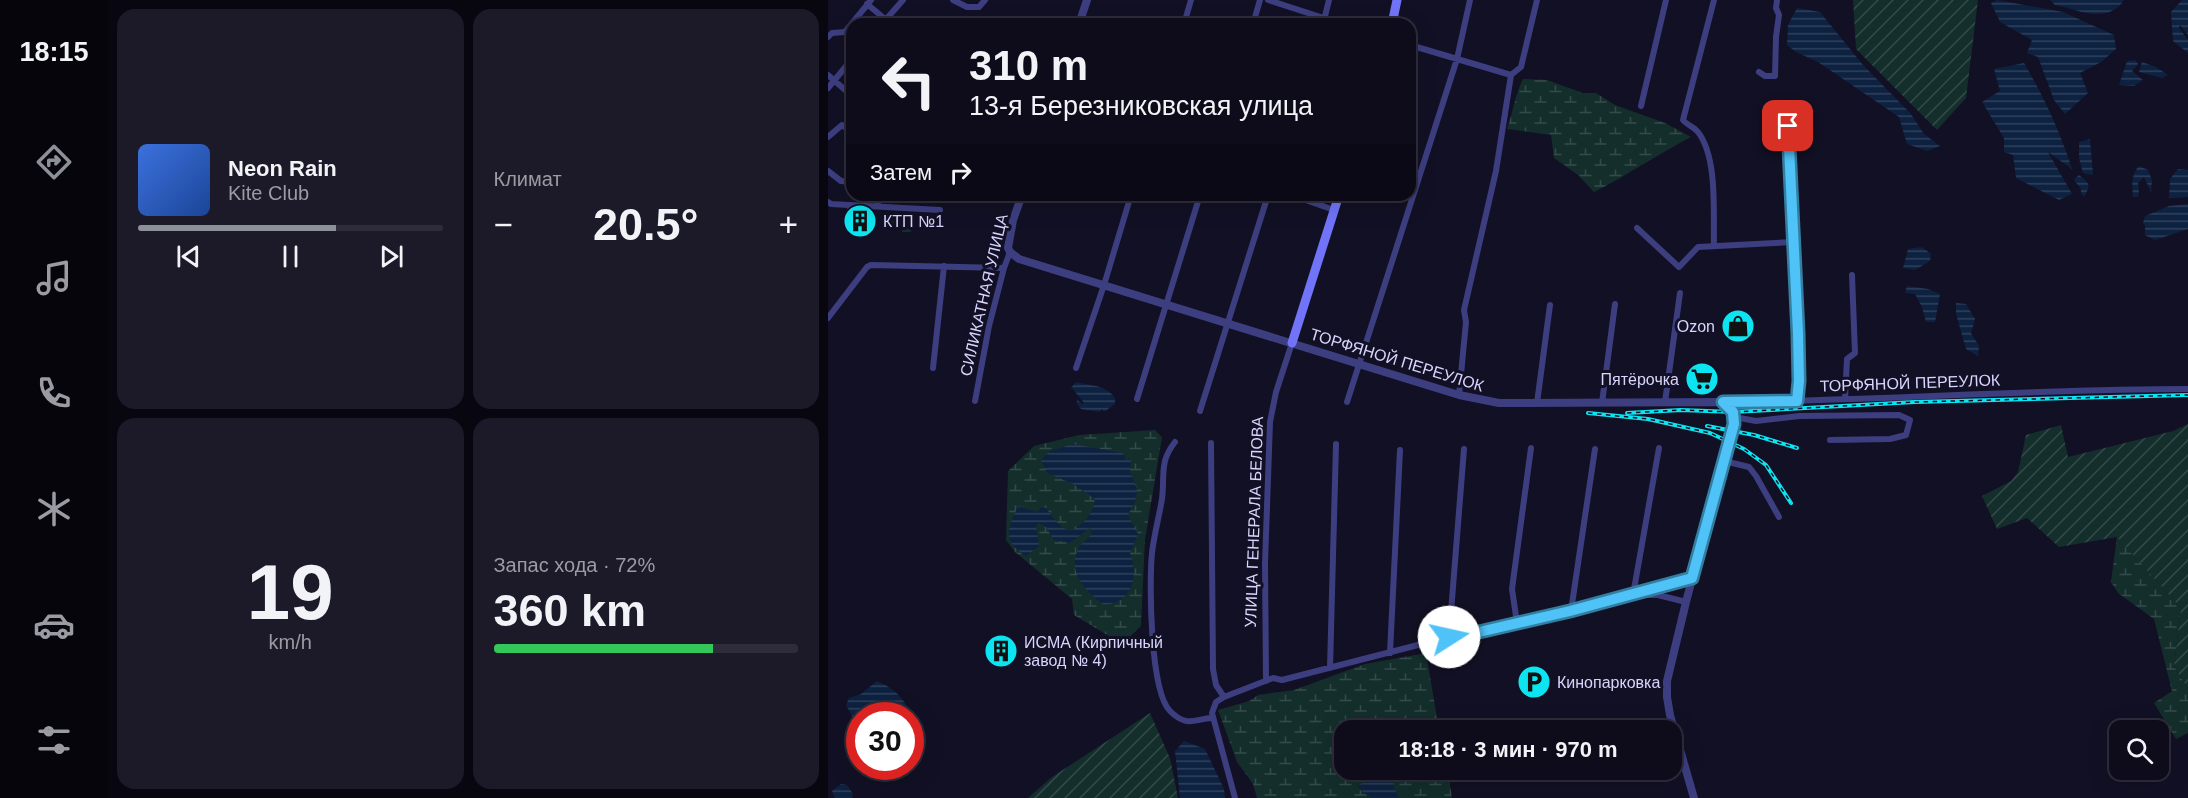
<!DOCTYPE html>
<html lang="ru">
<meta charset="utf-8">
<style>
body{margin:0;font-family:Helvetica,sans-serif;background:#1c1a28;color:#f1f3f6;height:100vh;display:flex;flex-direction:column;font-size:22px;white-space:nowrap}
*{box-sizing:border-box;margin:0}
p{font-size:20px;color:#9b9ba3}
.icon{flex:none;width:33px;height:33px;fill:none;stroke:currentColor;stroke-width:2;stroke-linecap:round;stroke-linejoin:round}
.map{position:relative;flex:1;overflow:hidden}
.side{display:flex;flex-direction:column;gap:9px;padding:9px;background:#08070f;width:720px}
.side>*{flex:none}
.banner{position:absolute;left:18px;top:18px;width:570px;height:183px;border-radius:18px;box-shadow:0 6px 24px #0002,0 0 0 2px #2e2c3a;background:#0e0c1b;color:#f1f3f6;overflow:hidden}
.tools{position:absolute;left:1281px;top:720px;display:grid;gap:12px}
.tools a{display:grid;place-items:center;width:60px;height:60px;border-radius:12px;background:#0e0c1b;box-shadow:0 6px 24px #0002,0 0 0 2px #2e2c3a;font-size:30px}
.speed{position:absolute;left:18px;top:702px;display:flex;gap:12px;font-size:30px;font-weight:700;text-align:center}
.speed>*{display:grid;place-content:center;width:78px;height:78px;border-radius:50%;background:#0e0c1b;box-shadow:0 6px 24px #0002,0 0 0 2px #2e2c3a;line-height:1}
.speed .limit{border:9px solid #d22;background:#fff;color:#111}
.pin{position:absolute;display:grid;place-items:center;width:51px;height:51px;color:#fff;margin:-26px;border-radius:12px;box-shadow:0 3px 9px #0006}
.me{position:absolute;width:66px;margin:-33px;rotate:80deg;stroke-linejoin:round;filter:drop-shadow(0 0 4px #0008)}
.turn{display:flex;align-items:center;gap:21px;height:126px;padding:0 24px;font-size:27px}
.turn .icon{width:78px;height:78px;stroke-width:2.5}
.turn b{display:block;font-size:42px;line-height:51px}
.then{display:flex;align-items:center;height:57px;padding:0 24px;background:#0003;gap:12px;font-size:22px}
.big{font-size:45px;font-weight:600;line-height:1.1}
.side .widget{flex:1;display:flex;flex-direction:column;justify-content:center;gap:9px;min-width:0;padding:0 21px;border-radius:18px;background:#1c1a28}
.side .dial{align-items:center;gap:0}
.dial b{font-size:78px;line-height:1}
.song{display:flex;align-items:center;gap:18px}
.cover{width:72px;height:72px;border-radius:9px;background:linear-gradient(135deg,hsl(220 70% 55%),hsl(220 70% 35%))}
.played{height:6px;border-radius:3px;background:linear-gradient(90deg,#8c9099 65%,#2e2c3a 65%)}
.keys{display:flex;justify-content:space-around;direction:ltr}
.heat{display:flex;justify-content:space-between;align-items:center;font-size:33px;direction:ltr}
.charge{height:9px;border-radius:4px;background:linear-gradient(90deg,#34c759 72%,#2e2c3a 0)}
.side .tiles{flex:1;display:grid;gap:9px;grid-template-columns:repeat(2,1fr)}
.trip{position:absolute;left:506px;top:720px;width:348px;height:60px;border-radius:18px;background:#0e0c1b;box-shadow:0 6px 24px #0002,0 0 0 2px #2e2c3a;font-weight:600;line-height:60px;text-align:center}
main{display:flex;flex:1;min-height:0}
.tabs{display:flex;flex-direction:column;width:108px;justify-content:space-around;align-items:center;background:#06050b;color:#9b9ba3}
.tabs .icon{width:42px;height:42px}
.tabs .current{color:#8c9099}
.tabs b{font-size:27px;color:#f1f3f6}
.map>svg:first-child{display:block}
.green{fill:#132e2b}
.wetland{fill:url(#wetland-marsh)}
.garden{fill:url(#garden-furrows)}
.water{fill:url(#water-rules)}
.lines{fill:none;stroke-linecap:round;stroke-linejoin:round}
.minor{stroke:#3d3e80;stroke-width:6}
.tertiary{stroke:#3d3e80;stroke-width:8}
.secondary{stroke:#7174f8;stroke-width:9}
.rail-casing{stroke:#0ce5f1;stroke-width:4}
.rail{stroke:#121024;stroke-width:1.5;stroke-dasharray:4.5;stroke-linecap:butt}
.route-casing{stroke:#337fa1;stroke-width:15}
.route{stroke:#4fc3f7;stroke-width:10}
.labels{text-anchor:middle;dominant-baseline:central;stroke-width:6;stroke-linejoin:round;paint-order:stroke}
.poi-label{font-size:16px;fill:#d7d5fd;stroke:#121024;text-anchor:start}
.street-label{font-size:16px;fill:#d7d5fd;stroke:#121024}
</style>
<main>
<nav class="tabs">
<b>18:15</b>
<svg class="icon current" aria-label="directions" viewBox="0 0 24 24"><path d="M12 3l9 9-9 9-9-9zM9 14v-3h6M13 9l2 2-2 2"/></svg>
<svg class="icon" aria-label="music" viewBox="0 0 24 24"><path d="M9 18V5l10-2v13"/><circle cx="6" cy="18" r="3"/><circle cx="16" cy="16" r="3"/></svg>
<svg class="icon" aria-label="phone" viewBox="0 0 24 24"><path d="M5 4h4l2 5-3 2q2 4 5 5l2-3 5 2v4C11 20 4 13 5 4z"/></svg>
<svg class="icon" aria-label="climate" viewBox="0 0 24 24"><path d="M12 3v18M4 7l16 10M4 17L20 7"/></svg>
<svg class="icon" aria-label="car" viewBox="0 0 24 24"><path d="M5 17H2v-5l4-1 3-4h7l3 4 3 1v5h-3M9 17h6M6 11h13"/><circle cx="7" cy="17" r="2"/><circle cx="17" cy="17" r="2"/></svg>
<svg class="icon" aria-label="filters" viewBox="0 0 24 24"><path d="M4 7h16M4 17h16"/><circle cx="9" cy="7" r="2"/><circle cx="15" cy="17" r="2"/></svg>
</nav>
<section class="side">
<div class="tiles">
<div class="widget">
<div class="song"><i class="cover"></i><div><b>Neon Rain</b><p>Kite Club</p></div></div>
<div class="played"></div>
<div class="keys"><svg class="icon" aria-label="previous" viewBox="0 0 24 24"><path d="M18 5L8 12l10 7zM5 5v14"/></svg><svg class="icon" aria-label="pause" viewBox="0 0 24 24"><path d="M8 5v14M16 5v14"/></svg><svg class="icon" aria-label="next" viewBox="0 0 24 24"><path d="M6 5l10 7-10 7zM19 5v14"/></svg></div>
</div>
<div class="widget"><p>Климат</p>
<div class="heat"><a>−</a><b class="big">20.5°</b><a>+</a></div>
</div>
<div class="widget dial"><b>19</b><p>km/h</p></div>
<div class="widget"><p>Запас хода · 72%</p><b class="big">360 km</b><div class="charge"></div></div>
</div>
</section>
<div class="map">
<svg width="1360" height="798" viewBox="0 0 1360 798">
<defs>
<pattern id="wetland-marsh" width="20" height="14" patternUnits="userSpaceOnUse" patternTransform="scale(1.5)"><rect width="20" height="14" fill="#132e2b"/><path d="M1 5h8M5 5V1M11 12h8M15 12V8" fill="none" stroke="#354b4b"/></pattern>
<pattern id="garden-furrows" width="10" height="10" patternUnits="userSpaceOnUse" patternTransform="scale(1.5)"><rect width="10" height="10" fill="#132e2b"/><path d="M-1 1l2-2M0 10L10 0M9 11l2-2" fill="none" stroke="#354b4b"/></pattern>
<pattern id="water-rules" width="6" height="5" patternUnits="userSpaceOnUse" patternTransform="scale(1.5)"><rect width="6" height="5" fill="#0d2240"/><path d="M0 2.5h6" fill="none" stroke="#30415c"/></pattern>
</defs>
<rect width="100%" height="100%" fill="#121024"/>
<path class="green" d="M61 220 84 222 83 232H74V227L61 226Z"/>
<path class="wetland" d="M695 79 719 80 755 93H768L787 105 837 123 863 137C830 154 800 175 766 192L750 175 726 158 723 135 679 129C685 112 687 95 695 79Z
M327 430 334 437 317 540 313 626 294 644 246 615 244 599 187 552 178 540 180 471 206 446 251 435Z
M1289 536 1353 608 1346 666 1360 689V733L1348 739 1326 703 1344 691 1326 619 1290 593 1283 582Z
M598 653 611 730H516V770H620L624 798H429L425 784 409 762 390 710 421 701 430 695 466 690 537 664Z"/>
<path class="garden" d="M1025 0H1150L1138 98 1109 130 1028 49Z
M1360 424V689L1346 666 1353 608 1289 537 1231 547 1199 518 1169 529 1154 496 1183 481 1190 472 1198 435 1233 425 1240 457 1345 431Z
M322 713 342 758 350 798H200L224 777Z"/>
<path class="water" d="M1169 0 1235 12 1286 35 1288 49 1273 62 1252 73 1260 93 1237 114 1226 100 1210 57 1199 53 1204 40 1172 22 1163 3Z
M1222 0H1296C1279 25 1251 10 1227 5Z
M1354 0H1360V35L1352 25 1351 28 1360 40V53L1345 41 1343 12Z
M969 8 992 12 1035 65 1083 114 1096 134 1112 146 1099 151 1079 144 1071 117 990 62 968 52 959 45 960 25Z
M1307 60 1310 64 1304 71 1315 80 1306 86 1291 85 1299 61Z
M1314 62 1328 67 1340 75 1334 78 1311 72Z
M1196 63C1216 97 1232 131 1244 169L1220 152 1244 194 1231 200 1188 178 1185 155 1176 152V138L1154 102 1172 91 1166 69Z
M1262 139 1265 175 1255 173 1251 158V142Z
M1311 166 1320 170 1324 180 1323 192 1316 177 1310 183 1311 193 1310 197H1305C1304 186 1303 174 1311 166Z
M1350 169 1360 170V197L1341 198 1342 179Z
M1251 175C1262 184 1263 184 1256 197L1253 193V189L1246 180Z
M1360 204V229L1327 240 1317 235V225L1315 223 1317 216 1341 206Z
M1094 247 1103 254 1102 261 1087 270 1075 268 1080 249Z
M1079 286 1100 289 1112 294 1107 322H1098L1094 307 1087 294 1077 293Z
M1128 303 1138 304 1147 319 1143 333 1151 346 1150 356 1138 349 1128 314Z
M248 382C263 386 277 384 287 398V404L276 412 274 409 272 412 253 409 249 404V400L255 404 256 403 244 388 242 389Z
M245 444 295 453 298 459 303 460 302 472 309 489 307 502 300 515 310 534 302 553C311 578 304 602 276 605 257 591 237 570 252 546 256 540 261 539 264 532L262 528 242 543 226 540 218 527 211 523 208 526 211 546 198 556C173 540 180 529 190 506L209 512 213 507 218 508C225 517 231 528 243 531 256 524 265 514 267 499L245 484 219 473 213 460 222 451Z
M49 681C75 691 88 714 86 741L83 742 82 716H32L31 724 26 720 18 705 21 698 33 694Z
M356 741 377 749 396 789 397 798H352L347 751Z
M560 778 566 780V787L571 798H544L531 789 530 785 542 780Z
M13 784 19 785 25 794 24 798H7L4 791Z"/>
<g class="lines">
<path class="minor" d="M125 0 139 7H151L157 0
M440 0 514 24
M886 0 855 120C859 125 866 127 870 132 890 158 885 213 886 245
M39 4 63 24
M54 24 75 0
M92 24H93
M356 24 363 0
M425 24 432 0
M495 24 501 0
M0 37 4 33 17 32 43 0
M582 45 683 75
M931 72 937 76H947L948 37 951 15 948 8 949 0
M0 75 24 96
M683 75 693 67 709 0
M0 88 24 59
M813 106 838 0
M960 126 970 334 971 381 969 401
M0 137 14 125 24 132
M0 171 13 181 24 182
M456 195 469 197 506 210
M0 202 3 204 112 210
M22 206 24 230
M49 206 52 195
M809 228 851 267 870 247 965 242
M0 318 39 267 43 265 176 268
M105 368 116 266
M248 368 276 285 303 195
M631 395 638 322 636 310 668 171 683 75
M309 399 372 195
M1017 399 1019 359 1027 353 1024 275
M147 401 161 326 176 268 182 252
M519 402 629 59 642 0
M837 402 852 293
M895 402C1050 401 1205 389 1360 389
M709 403 722 305
M774 403 787 304
M372 411 440 195
M906 417 928 421 971 416 1071 415 1082 420 1078 435 1062 439 1002 440
M347 442C331 462 337 475 334 499 331 517 326 535 324 553 321 583 322 691 342 711 359 728 366 719 384 718
M383 443 385 669 388 685 396 697
M831 448 805 595H830L858 602
M896 461 921 467 928 476 951 517
M743 611 767 449
M689 623 684 589 703 448
M621 637 636 449
M562 653 572 450
M502 668 508 444
M438 681 437 563 442 422 448 392 464 343
M407 798 384 713 388 702 396 697 445 678 454 680 621 637 638 635 743 611 864 578"/>
<path class="tertiary" d="M251 24 259 0
M194 195 185 220 180 248 182 252 191 259 631 395 671 403 895 402C904 408 906 413 905 424L858 602 839 681V697L842 715 866 798"/>
<path class="secondary" d="M564 24 569 0
M464 343 511 195"/>
<defs>
<path id="rail" d="M760 413 820 419 882 433 916 449 938 465 963 503
M799 413 853 410 905 412 1087 402 1360 395
M879 426 926 435 969 448"/>
</defs>
<use href="#rail" class="rail-casing"/>
<use href="#rail" class="rail"/>
</g>
<g class="lines">
<defs>
<path id="route" d="M621 637 638 635 742 611 864 578 906 424 905 412 895 402 969 401 971 381 970 333 960 126"/>
</defs>
<use href="#route" class="route-casing"/>
<use href="#route" class="route"/>
</g>
<defs>
<symbol id="building-disc" viewBox="-11 -11 22 22"><circle r="9.5" fill="#0ce5f1" stroke="#121024"/><path d="M-4-6H4V6H1V3H-1V6H-4ZM-2.5-4.3h1.7v1.8h-1.7ZM.8-4.3h1.7v1.8H.8ZM-2.5-1h1.7V.8h-1.7ZM.8-1h1.7V.8H.8Z" fill="#111"/></symbol>
<symbol id="shop-disc" viewBox="-11 -11 22 22"><circle r="9.5" fill="#0ce5f1" stroke="#121024"/><path d="M-5-2.5h2.3a2.7 3.5 0 0 1 5.4 0H5L5.5 6h-11ZM-1.5-2.5h3a1.5 2.3 0 0 0-3 0Z" fill="#111"/></symbol>
<symbol id="supermarket-disc" viewBox="-11 -11 22 22"><circle r="9.5" fill="#0ce5f1" stroke="#121024"/><path d="M-6-5.5h2.5l.6 2H6L4.5 2H-2.5L-4.4-4H-6ZM-1.5 3.2a1.3 1.3 0 1 0 .1 0ZM3 3.2a1.3 1.3 0 1 0 .1 0Z" fill="#111"/></symbol>
<symbol id="parking-disc" viewBox="-11 -11 22 22"><circle r="9.5" fill="#0ce5f1" stroke="#121024"/><path d="M-3.5-5.5H1a3.5 3.5 0 0 1 0 7H-1V5.5H-3.5ZM-1-3.4V-.6H.8a1.4 1.4 0 0 0 0-2.8Z" fill="#111"/></symbol>
</defs>
<g fill-rule="evenodd">
<use href="#building-disc" x="13" y="202" width="38" height="38"/>
<use href="#shop-disc" x="891" y="307" width="38" height="38"/>
<use href="#supermarket-disc" x="855" y="360" width="38" height="38"/>
<use href="#building-disc" x="154" y="632" width="38" height="38"/>
<use href="#parking-disc" x="687" y="663" width="38" height="38"/>
</g>
<g class="labels">
<g class="poi-label">
<text x="55" y="221">КТП №1</text>
<text x="887" y="326" text-anchor="end">Ozon</text>
<text x="851" y="379" text-anchor="end">Пятёрочка</text>
<text x="196" y="642">ИСМА (Кирпичный<tspan x="196" dy="18">завод № 4)</tspan></text>
<text x="729" y="682">Кинопарковка</text>
</g>
<g class="street-label">
<text transform="translate(156 295) rotate(-77)">СИЛИКАТНАЯ УЛИЦА</text>
<text transform="translate(569 360) rotate(17)">ТОРФЯНОЙ ПЕРЕУЛОК</text>
<text transform="translate(1082 383) rotate(-2)">ТОРФЯНОЙ ПЕРЕУЛОК</text>
<text transform="translate(426 522) rotate(-88)">УЛИЦА ГЕНЕРАЛА БЕЛОВА</text>
</g>
</g>
</svg>
<div class="tools">
<a><svg class="icon" aria-label="search" viewBox="0 0 24 24"><circle cx="10" cy="10" r="6"/><path d="M15 15l6 6"/></svg></a>
</div>
<div class="speed"><div class="limit">30</div></div>
<div class="pin" style="left:960px;top:126px;background:#d93025"><svg class="icon" aria-label="arrive" viewBox="0 0 24 24"><path d="M6 21V4h12l-3 4 3 4H6"/></svg></div>
<svg class="me" style="left:621px;top:637px" viewBox="-20 -20 40 40"><circle r="19" fill="#fff"/><path d="M0-13L10 11 0 6-10 11z" fill="#4fc3f7"/></svg>
<div class="trip">18:18 · 3 мин · 970 m</div>
<div class="banner">
<div class="turn"><svg class="icon" aria-label="left" viewBox="0 0 24 24"><path d="M17 20v-9H6M10 6l-5 5 5 5"/></svg><div><b>310 m</b>13-я Березниковская улица</div></div>
<div class="then">Затем<svg class="icon" aria-label="right" viewBox="0 0 24 24"><path d="M7 20v-9h11M14 6l5 5-5 5"/></svg></div>
</div>
</div>
</main>
